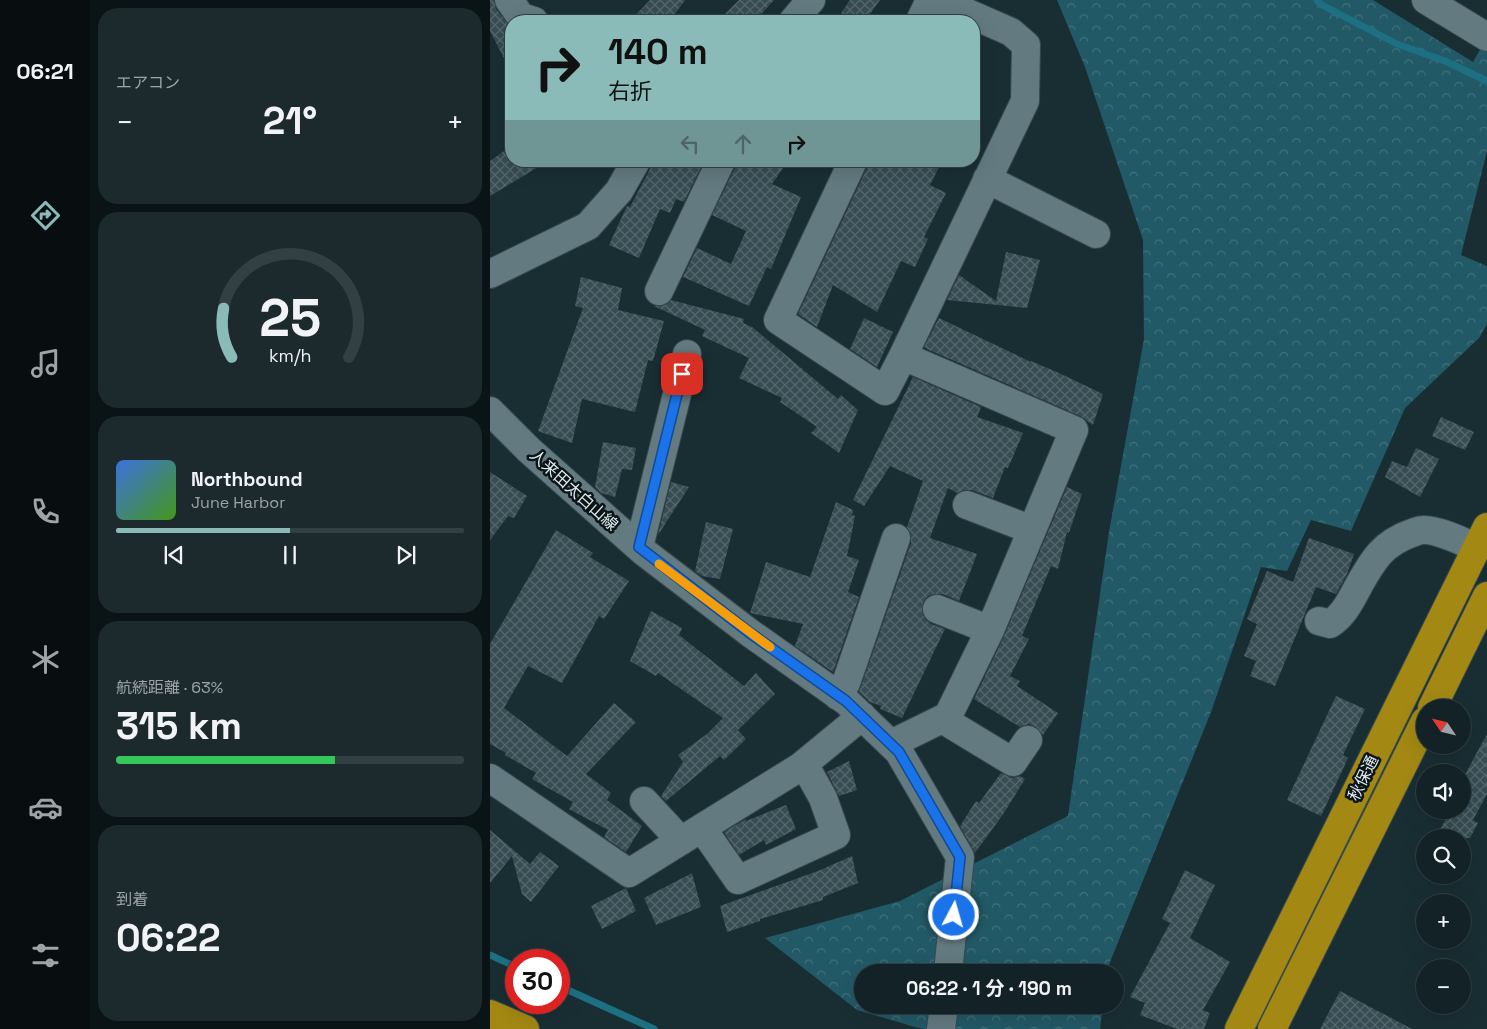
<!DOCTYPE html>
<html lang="ja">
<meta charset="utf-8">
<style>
body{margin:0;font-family:"Space Grotesk","Noto Sans JP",sans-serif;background:#1c2a2e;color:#f1f3f6;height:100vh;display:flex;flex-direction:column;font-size:19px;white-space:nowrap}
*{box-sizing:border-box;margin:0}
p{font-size:16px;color:#9da4a7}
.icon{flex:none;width:28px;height:28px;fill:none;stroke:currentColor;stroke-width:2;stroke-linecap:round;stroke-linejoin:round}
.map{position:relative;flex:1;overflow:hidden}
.side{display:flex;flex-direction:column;gap:8px;padding:8px;background:#0a1315;width:400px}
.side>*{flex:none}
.guide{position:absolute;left:15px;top:15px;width:475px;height:152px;border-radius:20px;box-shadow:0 5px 20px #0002,0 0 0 1px #323f43;background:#8bbbb9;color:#111;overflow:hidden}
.needle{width:32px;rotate:305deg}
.buttons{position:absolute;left:926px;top:699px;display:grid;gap:10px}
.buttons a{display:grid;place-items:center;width:55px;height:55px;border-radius:50%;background:#132226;box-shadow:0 5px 20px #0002,0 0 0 1px #323f43;font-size:25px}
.speed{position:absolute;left:15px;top:949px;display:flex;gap:10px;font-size:25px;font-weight:700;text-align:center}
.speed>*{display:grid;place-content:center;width:65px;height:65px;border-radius:50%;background:#132226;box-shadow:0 5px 20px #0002,0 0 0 1px #323f43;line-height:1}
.speed .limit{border:8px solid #d22;background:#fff;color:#111}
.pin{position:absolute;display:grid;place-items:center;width:42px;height:42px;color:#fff;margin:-21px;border-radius:10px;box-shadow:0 2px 8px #0006}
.me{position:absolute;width:55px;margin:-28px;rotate:6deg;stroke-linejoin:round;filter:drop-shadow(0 0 4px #0008)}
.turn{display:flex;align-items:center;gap:18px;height:105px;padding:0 20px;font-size:22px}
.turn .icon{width:65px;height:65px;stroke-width:2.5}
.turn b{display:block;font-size:35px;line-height:42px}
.lanes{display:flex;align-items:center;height:48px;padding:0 20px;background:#0003;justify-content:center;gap:25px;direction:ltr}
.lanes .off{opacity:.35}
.big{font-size:38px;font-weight:700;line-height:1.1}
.side .widget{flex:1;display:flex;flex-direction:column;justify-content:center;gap:8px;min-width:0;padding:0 18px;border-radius:20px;background:#1c2a2e}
.side .dial{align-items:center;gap:0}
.dial svg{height:130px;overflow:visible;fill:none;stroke:#323f43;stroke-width:7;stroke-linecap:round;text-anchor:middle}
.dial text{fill:#f1f3f6;stroke:none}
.song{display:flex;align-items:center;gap:15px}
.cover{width:60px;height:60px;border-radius:8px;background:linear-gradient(135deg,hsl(220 70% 55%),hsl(100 70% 35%))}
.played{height:5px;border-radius:2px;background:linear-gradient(90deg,#8bbbb9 50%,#323f43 50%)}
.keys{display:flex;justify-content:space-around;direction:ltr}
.heat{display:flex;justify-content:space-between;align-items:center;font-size:28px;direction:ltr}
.charge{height:8px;border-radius:4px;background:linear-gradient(90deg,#34c759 63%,#323f43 0)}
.trip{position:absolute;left:364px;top:964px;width:270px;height:50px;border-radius:25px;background:#132226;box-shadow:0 5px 20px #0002,0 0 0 1px #323f43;font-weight:700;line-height:50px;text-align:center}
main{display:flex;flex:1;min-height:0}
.menu{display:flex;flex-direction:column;width:90px;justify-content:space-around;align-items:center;background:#080e0f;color:#9da4a7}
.menu .icon{width:35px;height:35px}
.menu .active{color:#8bbbb9}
.menu b{font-size:22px;color:#f1f3f6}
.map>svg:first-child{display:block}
.forest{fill:url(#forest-crowns)}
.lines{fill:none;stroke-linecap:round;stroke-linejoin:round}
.stream{stroke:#1c7082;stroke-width:7}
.building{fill:url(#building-cross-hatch)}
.minor-casing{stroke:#38494e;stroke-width:30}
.highway-casing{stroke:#38494e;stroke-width:30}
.minor{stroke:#637a80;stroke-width:28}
.highway{stroke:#a38913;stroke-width:28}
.route-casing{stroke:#114b97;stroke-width:12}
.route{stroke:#1a73e8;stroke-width:9}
.slow{stroke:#f59e0b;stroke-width:9}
.labels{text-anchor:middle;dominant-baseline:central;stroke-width:5;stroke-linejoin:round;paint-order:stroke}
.street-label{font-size:16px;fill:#e0ecf0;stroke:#0b1417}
</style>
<main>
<nav class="menu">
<b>06:21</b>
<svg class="icon active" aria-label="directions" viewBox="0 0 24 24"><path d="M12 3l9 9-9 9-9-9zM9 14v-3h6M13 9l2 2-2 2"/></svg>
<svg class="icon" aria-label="music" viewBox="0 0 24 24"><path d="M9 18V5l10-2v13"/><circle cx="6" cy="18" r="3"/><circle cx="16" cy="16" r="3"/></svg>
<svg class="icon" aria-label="phone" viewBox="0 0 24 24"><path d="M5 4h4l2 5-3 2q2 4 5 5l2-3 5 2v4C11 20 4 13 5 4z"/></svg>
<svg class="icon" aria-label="climate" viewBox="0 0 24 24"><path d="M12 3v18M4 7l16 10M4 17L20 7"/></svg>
<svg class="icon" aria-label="car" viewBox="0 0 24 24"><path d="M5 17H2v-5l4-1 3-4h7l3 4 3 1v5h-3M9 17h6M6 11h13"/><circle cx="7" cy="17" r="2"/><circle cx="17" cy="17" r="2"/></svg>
<svg class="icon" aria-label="filters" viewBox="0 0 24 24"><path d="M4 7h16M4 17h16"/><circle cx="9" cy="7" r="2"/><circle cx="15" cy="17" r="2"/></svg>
</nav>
<section class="side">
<div class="widget"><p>エアコン</p>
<div class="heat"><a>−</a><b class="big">21°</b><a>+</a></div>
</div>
<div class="widget dial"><svg viewBox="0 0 100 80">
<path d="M14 69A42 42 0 1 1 86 69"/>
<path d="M14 69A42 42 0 0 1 9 39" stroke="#8bbbb9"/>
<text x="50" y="56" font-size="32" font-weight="700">25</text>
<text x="50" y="72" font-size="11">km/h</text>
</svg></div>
<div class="widget">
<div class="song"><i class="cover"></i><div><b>Northbound</b><p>June Harbor</p></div></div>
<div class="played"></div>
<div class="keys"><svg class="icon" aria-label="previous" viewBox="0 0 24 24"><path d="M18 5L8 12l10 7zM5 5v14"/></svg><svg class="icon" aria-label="pause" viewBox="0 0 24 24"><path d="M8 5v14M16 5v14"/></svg><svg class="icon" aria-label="next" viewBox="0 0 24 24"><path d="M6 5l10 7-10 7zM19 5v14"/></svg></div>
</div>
<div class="widget"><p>航続距離 · 63%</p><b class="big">315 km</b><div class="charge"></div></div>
<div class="widget"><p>到着</p><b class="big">06:22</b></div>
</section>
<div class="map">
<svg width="997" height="1029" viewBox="0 0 997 1029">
<defs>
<pattern id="forest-crowns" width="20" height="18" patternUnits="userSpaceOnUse" patternTransform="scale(1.25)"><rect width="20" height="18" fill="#225966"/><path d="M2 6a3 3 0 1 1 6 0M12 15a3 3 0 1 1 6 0" fill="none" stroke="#42717c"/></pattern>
<pattern id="building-cross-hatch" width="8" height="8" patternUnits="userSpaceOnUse" patternTransform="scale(1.25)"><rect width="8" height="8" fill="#374d53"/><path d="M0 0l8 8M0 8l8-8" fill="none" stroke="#54676c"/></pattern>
</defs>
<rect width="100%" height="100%" fill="#192e33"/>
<path class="forest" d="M567 0H883L983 62 997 37V151L971 255 997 266V324L989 338 915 408 861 531 821 520 797 571 771 567 721 712 616 972H372V1005H613L610 1029H434L425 1027 367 1010 275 938 410 901 578 816 619 532 654 339 653 240 595 67Z"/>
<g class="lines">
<path class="stream" d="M827 0 830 4 907 44 955 61 997 81
M0 955 26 967
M69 986 164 1029"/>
</g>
<path class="building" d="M0 0H4L6 9 21 28V72L0 31Z
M160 0H195L180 21H140Z
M249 0H284L265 21H228Z
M360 0H390L375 21H362L351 13Z
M21 146V161H58L0 196V161Z
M162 161H214L194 202 186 199 180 213 170 209 149 258 119 245 137 206 140 207 160 169Z
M246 161H298L282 184 311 197 281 269 277 267 259 306 193 277 207 248 241 264 256 231 222 215 245 168Z
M378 161H452L440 185 456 193 434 237 438 239 425 267 411 261 387 312 343 285 327 327 308 314 377 168Z
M516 252 550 260 537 308 457 300 469 275 506 301Z
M91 277 132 288 128 310 174 321 163 361 158 360 145 412 92 399 82 443 48 431 93 308 85 306Z
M181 300 254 319 253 323 262 327 348 399 351 395 368 410 349 453 321 433 327 427 290 402 292 398 249 378 259 358 212 336 215 330 164 306H171L177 304Z
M374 318 403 332 387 367 360 349Z
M449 318 541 362V361L569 373 613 394 603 425 590 416 437 349 434 347Z
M423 377 491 407 487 417 533 433 518 468 515 467 503 498 482 490H474L467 493 458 488 440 538 487 554 469 601 453 594H445L438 596 433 603 432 612 435 619 441 624 455 629 412 718 390 709 391 706 380 702 369 692 421 543V535L417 527 433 481 400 466 374 506 363 500Z
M951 417 984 432 975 450 942 436Z
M113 442 146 448 142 470 132 469 125 497 111 493 105 487Z
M926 448 949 459 930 497 895 477 902 461 917 467Z
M0 472 37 496 24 518 18 516 0 540Z
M181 482 199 487 168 535Z
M577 487 592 494 579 533 577 532 568 569 561 566 532 636 539 639 520 676 530 681 527 686 568 713 553 735 546 727 539 724 530 727 484 699 514 636Z
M346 502 363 510 362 515 365 516 357 556 369 560 358 592 369 597 343 672 305 646 313 624 260 613 276 562 320 577Z
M216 522 243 529 230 579 212 576 205 571Z
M66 530 103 553 100 557 139 581 114 619 109 616 72 683 38 666 14 708 77 756 124 703 146 722 96 774 121 793 117 800 152 826 136 852 114 837 118 830 79 809 83 802 42 779 46 773 15 755 16 753 0 744V644Z
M819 538 864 554 857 574 846 594 826 587 785 686 760 676 766 661 754 656 767 624 757 619 777 571 803 582Z
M161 611 192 628 189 635 254 686 266 673 285 694 248 730 256 739 234 760 230 756 176 801 171 796 193 762 188 755 217 734 233 718 168 673 166 676 140 661Z
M846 696 875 709 853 755 858 758 831 816 797 800Z
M997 734V794L983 820 988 823 980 838H974L972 840V838H945L961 810H972V780Z
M359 761 367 790 349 796 337 772Z
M511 773 522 778 530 776 535 779 514 813 485 853 470 826 486 801 489 803Z
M296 805 306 829 276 845 274 840 249 855 234 832 256 819V821Z
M0 830 40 864 50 852 69 866 41 902 32 894 22 856 0 883Z
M362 856 368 883 333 897V900L270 919V921L237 932 230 906 328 871Z
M695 870 725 885 700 938 740 962 713 1010 720 1013 714 1029H687L650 1015 655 1003 640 997 680 923 672 919Z
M202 873 211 907 166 925 154 898Z
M136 888 146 911 112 929 101 906Z
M850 991 922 1029H830Z"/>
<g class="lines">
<defs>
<path id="minor" d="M19 0 31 17 44 21
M936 0 997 37
M303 21 321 0
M430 21 440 0
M363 161 288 320 395 391 413 356 535 101 536 45 521 32 448 0
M497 179 606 234
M0 274 98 226 129 191 146 161
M169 291 231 161
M0 411 39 450 154 552 260 633 356 701 409 752 470 857 458 972
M477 505 542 530
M149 547 197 354
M447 609 500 630
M829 621 840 624C854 615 861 600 869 585 883 560 893 543 922 533 925 532 929 530 933 530 947 529 974 542 987 548
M348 696 356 683 406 538
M452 719 523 762 538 740
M401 744 458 716 500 630 584 430 413 356
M0 778 139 873 310 767 372 716
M154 801 191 841
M212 828 248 880 346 835 333 798 314 764
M451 1029 454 1005"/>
<path id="highway" d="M942 708 997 596
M0 1014 35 1029
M749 1029 997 527
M782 1029 935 721"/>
</defs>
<use href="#minor" class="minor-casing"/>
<use href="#highway" class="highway-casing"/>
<use href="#minor" class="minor"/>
<use href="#highway" class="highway"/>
</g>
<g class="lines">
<defs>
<path id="route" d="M192 374 149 547 260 633 356 701 409 752 470 857 464 915"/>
</defs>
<use href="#route" class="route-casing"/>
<use href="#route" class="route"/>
<path class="slow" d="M169 564 280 647"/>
</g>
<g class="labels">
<g class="street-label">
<text transform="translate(84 490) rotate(42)">人来田太白山線</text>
<text transform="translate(873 778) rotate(-64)">秋保通</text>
</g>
</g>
</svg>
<div class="buttons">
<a><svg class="needle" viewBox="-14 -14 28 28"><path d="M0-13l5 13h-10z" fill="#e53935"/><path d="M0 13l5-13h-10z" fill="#9da4a7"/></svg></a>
<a><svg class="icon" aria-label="sound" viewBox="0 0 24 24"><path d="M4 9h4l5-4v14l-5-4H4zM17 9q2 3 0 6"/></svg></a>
<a><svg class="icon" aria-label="search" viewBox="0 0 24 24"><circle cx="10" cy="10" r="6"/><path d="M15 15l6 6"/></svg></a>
<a>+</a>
<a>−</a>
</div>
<div class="speed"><div class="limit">30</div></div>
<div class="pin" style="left:192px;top:374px;background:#d93025"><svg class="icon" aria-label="arrive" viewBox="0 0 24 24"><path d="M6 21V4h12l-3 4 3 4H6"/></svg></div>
<svg class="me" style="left:464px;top:915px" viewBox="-20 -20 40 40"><circle r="17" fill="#1a73e8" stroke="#fff" stroke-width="3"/><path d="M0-11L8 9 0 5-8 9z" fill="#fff"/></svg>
<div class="trip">06:22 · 1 分 · 190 m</div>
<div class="guide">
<div class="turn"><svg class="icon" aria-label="right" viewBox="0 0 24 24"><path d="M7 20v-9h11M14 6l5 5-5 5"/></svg><div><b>140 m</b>右折</div></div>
<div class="lanes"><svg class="icon off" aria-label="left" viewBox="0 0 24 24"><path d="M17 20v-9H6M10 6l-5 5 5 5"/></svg><svg class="icon off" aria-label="ahead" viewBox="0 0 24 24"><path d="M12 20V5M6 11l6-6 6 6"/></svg><svg class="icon" aria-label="right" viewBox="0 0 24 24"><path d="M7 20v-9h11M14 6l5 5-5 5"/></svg></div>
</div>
</div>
</main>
